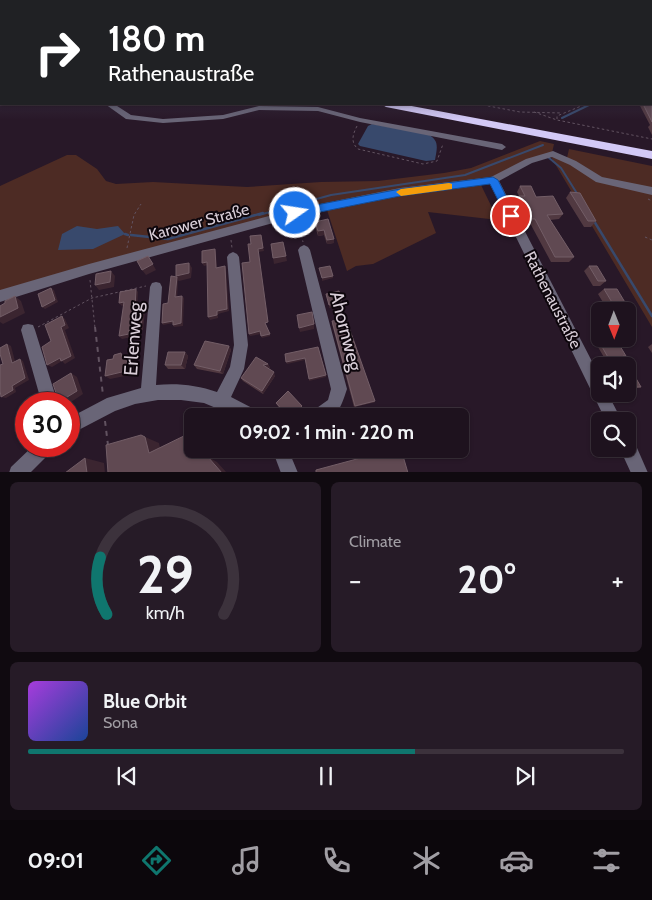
<!DOCTYPE html>
<meta charset="utf-8">
<style>
body{margin:0;font-family:Cabin,sans-serif;background:#261b27;color:#f1f3f6;height:100vh;display:flex;flex-direction:column;font-size:19px;white-space:nowrap}
*{box-sizing:border-box;margin:0}
p{font-size:16px;color:#a19ea4}
.icon{flex:none;width:28px;height:28px;fill:none;stroke:currentColor;stroke-width:2;stroke-linecap:round;stroke-linejoin:round}
.map{position:relative;height:472px;overflow:hidden}
.sheet{display:flex;flex-direction:column;gap:10px;padding:10px;background:#100a10;flex:1}
.sheet>*{flex:none}
.banner{position:absolute;left:0px;top:0px;width:652px;height:105px;box-shadow:0 1px 4px #0004,0 0 0 1px #3c323c;background:#202124;color:#fff;overflow:hidden}
.needle{width:32px;rotate:179deg}
.tools{position:absolute;left:591px;top:302px;display:grid;gap:10px}
.tools a{display:grid;place-items:center;width:45px;height:45px;border-radius:8px;background:#1e121e;box-shadow:0 1px 4px #0004,0 0 0 1px #3c323c;font-size:25px}
.speed{position:absolute;left:15px;top:392px;display:flex;gap:10px;font-size:25px;font-weight:700;text-align:center}
.speed>*{display:grid;place-content:center;width:65px;height:65px;border-radius:50%;background:#1e121e;box-shadow:0 1px 4px #0004,0 0 0 1px #3c323c;line-height:1}
.speed .limit{border:8px solid #d22;background:#fff;color:#111}
.pin{position:absolute;display:grid;place-items:center;width:42px;height:42px;color:#fff;margin:-21px;border:2px solid #fff;border-radius:50%;box-shadow:0 1px 5px #0007}
.me{position:absolute;width:55px;margin:-28px;rotate:77deg;stroke-linejoin:round;filter:drop-shadow(0 0 4px #0008)}
.turn{display:flex;align-items:center;gap:18px;height:105px;padding:0 25px;font-size:22px}
.turn .icon{width:65px;height:65px;stroke-width:2.5}
.turn b{display:block;font-size:35px;line-height:42px}
.big{font-size:38px;font-weight:800;line-height:1.1}
.sheet .tile{flex:1;display:flex;flex-direction:column;justify-content:center;gap:8px;min-width:0;padding:0 18px;border-radius:8px;background:#261b27}
.sheet .dial{align-items:center;gap:0}
.dial svg{height:130px;overflow:visible;fill:none;stroke:#3c323c;stroke-width:7;stroke-linecap:round;text-anchor:middle}
.dial text{fill:#f1f3f6;stroke:none}
.song{display:flex;align-items:center;gap:15px}
.cover{width:60px;height:60px;border-radius:8px;background:linear-gradient(135deg,hsl(280 70% 55%),hsl(220 70% 35%))}
.played{height:5px;border-radius:2px;background:linear-gradient(90deg,#0f766e 65%,#3c323c 65%)}
.keys{display:flex;justify-content:space-around;direction:ltr}
.heat{display:flex;justify-content:space-between;align-items:center;font-size:28px;direction:ltr}
.sheet .tiles{flex:1;display:grid;gap:10px;grid-template-columns:1fr 1fr}
.tile:last-child{grid-column:span 2}
.trip{position:absolute;left:184px;top:408px;width:285px;height:50px;border-radius:8px;background:#1e121e;box-shadow:0 1px 4px #0004,0 0 0 1px #3c323c;font-weight:800;line-height:50px;text-align:center}
.menu{display:flex;height:80px;justify-content:space-around;align-items:center;background:#0c070c;color:#a19ea4}
.menu .icon{width:35px;height:35px}
.menu .on{color:#0f766e}
.menu b{font-size:22px;color:#f1f3f6}
.map>svg:first-child{display:block}
.green{fill:#4d2b24}
.water{fill:#38496c}
.lines{fill:none;stroke-linecap:round;stroke-linejoin:round}
.stream-far1{stroke:#38496c;stroke-width:2}
.stream{stroke:#38496c;stroke-width:2.5}
.path-far1{stroke:#625361;stroke-width:1;stroke-dasharray:2.5 2.5;stroke-linecap:butt}
.path{stroke:#625361;stroke-width:2;stroke-dasharray:5 5;stroke-linecap:butt}
.minor{fill:#696577;fill-rule:evenodd}
.highway{fill:#d3c9f6;fill-rule:evenodd}
.wall{fill:#513941}
.shaded-wall{fill:#3b2530}
.building{fill:#604952;stroke:#735e67}
.route{fill:#1a73e8;stroke:#114b97}
.slow{fill:#f59e0b}
.labels{text-anchor:middle;dominant-baseline:central;stroke-width:4;stroke-linejoin:round;paint-order:stroke}
.street-label{font-size:16px;fill:#d9ced8;stroke:#0d060c}
.near-street-label{font-size:19px;fill:#d9ced8;stroke:#0d060c}
</style>
<div class="map">
<svg width="652" height="473" viewBox="0 0 652 473">
<rect width="100%" height="100%" fill="#281828"/>
<path class="green" d="M540 141 554 144 552 153 499 176 334 201 0 293V186L67 155H76L97 169 106 181 116 184 153 182 247 187 321 182 378 181 444 173 471 168Z
M569 149 652 166V327L551 157 567 158Z
M481 185 498 220 428 212 436 233 373 264 356 266 347 271 327 210 407 194Z"/>
<path class="water" d="M372 124 427 134C440 140 437 148 435 160L426 161 360 146 358 144 368 126Z
M77 226 97 229 118 226 125 234 93 249 58 250 62 234Z"/>
<g class="lines">
<path class="stream-far1" d="M562 118 591 104
M548 157 561 168 578 195
M259 215 331 195 465 175 543 145"/>
<path class="stream" d="M594 221 652 316
M125 234 128 235
M131 235 168 239 263 213"/>
<path class="path-far1" d="M478 104 520 112 562 113
M534 112 557 120 652 139
M557 119V116L586 104
M357 126C353 134 350 142 358 149L423 164 437 161 443 144
M648 199 652 201
M298 221 303 242
M645 237 652 240
M231 240 232 248
M127 248 134 215 141 204
M90 280 95 328
M38 327 92 298 146 286"/>
<path class="path" d="M95 327 103 395
M105 421 108 445"/>
<path class="minor" d="M0 54H1V58H0Z
M105 104H114L131 115 163 119 223 115 259 106 318 107 360 118 502 144 506 147 502 150 360 122 318 111 259 110 223 119 163 123 126 119Z
M553 151 576 161 602 177 652 187V195L596 182 570 165 552 157 532 163 499 181 600 377V394H608L622 421H606L490 184 400 196 295 217 89 274 0 302V290L89 264 295 209 400 188 491 177 526 159Z
M304 245 308 247 310 250 347 389C339 413 338 418 312 416L314 410 328 400 331 389 298 250 300 247Z
M233 252 237 254 239 257 248 345 244 369 231 397 256 410 258 416H235L204 403 181 400H158L135 404 115 411 69 435V418L107 398 141 388 150 287 152 283 156 282 160 283 162 287 156 385C177 383 197 385 217 392L230 367 234 345 227 257 229 254Z
M28 324 33 325 35 330 58 404H42L21 330 23 325Z
M628 439 634 441 648 473H631L620 449H628Z
M33 446H53L51 452 30 473H9L11 467Z
M272 449H288L298 473H281Z"/>
<path class="highway" d="M381 104H401L652 151V159L386 107Z"/>
</g>
<path class="wall" d="M639 104H652V135L648 127 650 125Z
M520 186 536 197 563 214 559 219 550 220 574 257 569 262H551L531 225H529L520 211 516 202 519 196 517 192Z
M570 192 596 221 591 227H584L566 198Z
M278 219 294 230 283 233 279 225Z
M315 222 334 243 327 244 324 235 318 236 315 226Z
M589 266 606 281 600 286H593L584 271Z
M604 289 626 304 620 309H607L598 294Z
M332 321 375 402 354 407 332 324Z
M609 339 614 346 626 356 624 357 641 387 637 388 628 389V366H609L598 347 601 345 605 344 606 341Z
M652 344V353L648 347Z
M229 346 231 350 223 374 197 369 194 365Z
M185 352 188 356 185 369H168L165 365Z
M268 364 270 368H268L275 376 263 394 243 381 241 378Z
M276 403 302 409 295 416H287L278 406Z"/>
<path class="shaded-wall" d="M294 224V230L283 233 282 228Z
M324 230V235L318 236V231Z
M261 235 264 251 258 252 269 325 258 249Z
M334 239V243L327 244V240Z
M215 249 216 252 217 271 216 268Z
M286 256 287 261 274 264 273 258Z
M151 261 156 270 146 275 142 270Z
M207 262 208 265 204 266 202 263Z
M189 263 192 268 191 278 179 281 178 280 177 300 175 297 177 278 176 276Z
M225 266 226 269 229 311 218 314V318L210 320 208 317 217 311Z
M111 271 115 276 114 287 99 290 95 285Z
M333 276V278L322 281V278Z
M51 288 54 290 58 302 45 309 42 307Z
M136 289 138 292 137 312 135 309Z
M15 296 21 301 25 313 3 324 0 322V317Z
M182 296 184 298 183 326 174 327 173 325Z
M124 302 127 305 122 306 119 303Z
M342 303V305L329 308V305Z
M143 308 145 311 143 330 132 333V337L122 339 119 336 129 330Z
M62 316 65 319 69 328 65 330 75 358 65 364 62 361 52 367 47 365 60 358Z
M173 321 174 323 163 325 162 323Z
M314 324V329L300 332 299 328Z
M260 331 261 334 250 336 249 334Z
M270 334V336L262 338 261 336Z
M7 344 11 346 16 365 12 363Z
M229 346 231 350 223 374 220 371Z
M185 352 188 356 185 369 181 365Z
M121 353 125 357 127 356 132 359 130 375 110 379 105 376 122 357Z
M305 358V360L287 364 286 362Z
M20 359 23 361 29 380 15 388 16 392 6 398 1 397 12 386Z
M268 364 270 368 264 369 263 365Z
M274 372 275 376 263 394 262 391Z
M71 373 77 377 83 394 68 404H62L59 402Z
M326 375V377L309 381V379Z
M375 401V402L354 407 355 406Z
M302 406V409L295 416H292Z
M190 433 192 435V445Z
M145 437 159 443 162 458 149 453Z
M193 449H202L204 454Z
M208 457 217 462 227 473H222Z
M85 458 104 463 105 473H87Z"/>
<path class="building" d="M651 103 652 104V122L643 104Z
M520 186H531L536 197 553 196 563 214 547 215 574 257H555L535 219H532L524 206 519 196H525Z
M570 192 580 193 596 221H588Z
M290 216 294 224 282 228 278 219Z
M328 219 334 239 327 240 324 230 318 231 315 222Z
M261 235 263 248 258 249 268 322 265 323 270 334 261 336 260 331 249 334 242 263 250 262 248 244H251L250 236Z
M283 242 286 256 273 258 271 244Z
M215 249 216 268 225 266 227 309 217 311V315L208 317 207 262 202 263V251Z
M148 256 153 264 142 270 137 261Z
M189 263V273L176 276V265Z
M330 266 333 276 322 278 319 268Z
M589 266H597L606 281H598Z
M111 271 110 282 95 285 96 274Z
M171 276 177 277 175 297 182 296 181 323 173 325V321L162 323 163 304 168 303Z
M51 288 55 300 42 307 38 294Z
M136 289 135 309 143 308 141 328 129 330V334L119 336 124 302 119 303 120 292Z
M604 289H617L626 304H613Z
M339 291 342 303 329 305 326 294Z
M15 296 18 308 0 317V306L5 303V301Z
M609 310 624 311H625H609Z
M312 312 314 324 299 328 297 315Z
M62 316 65 325 61 327 71 356 61 361 60 358 47 365 42 347 51 341 45 325Z
M346 319 375 401 355 406 332 321Z
M609 339 614 346H620L626 356H623L641 387H628V366H613L601 345 608 344Z
M205 341 229 346 220 371 194 365Z
M7 344 12 363 20 359 25 378 12 386 13 390 1 397 0 390V365L3 364 0 354V348Z
M318 347 326 375 309 379 305 358 286 362 285 354Z
M168 352H185L181 365H165Z
M121 353 122 357 127 356 126 371 105 376 107 360 113 359 114 355Z
M256 357 268 364 263 365 274 372 262 391 241 378Z
M71 373 77 391 59 402 53 384Z
M288 391 302 406 292 416H288L276 403Z
M190 433 192 445V449L208 457 222 473H108L106 445 141 435 145 437 149 453Z
M394 449H401L408 473H316V470Z
M85 458 87 473H65Z"/>
<linearGradient id="sky" x2="0" y2="1"><stop stop-color="#160d16"/><stop offset="0.45" stop-color="#423d53"/><stop offset="1" stop-color="#423d53" stop-opacity="0"/></linearGradient>
<rect width="652" height="120" fill="url(#sky)"/>
<path class="route" d="M493 177 498 180 516 216 514 218H507L490 184 400 196 295 217 289 213 295 209 400 189Z"/>
<path class="slow" d="M449 183 452 184V189L401 196 396 192 401 189Z"/>
<g class="labels">
<g class="street-label">
<text transform="translate(199 222) rotate(-15)">Karower Straße</text>
<text transform="translate(553 300) rotate(63)">Rathenaustraße</text>
</g>
<g class="near-street-label">
<text transform="translate(346 331) rotate(76)">Ahornweg</text>
<text transform="translate(133 339) rotate(-86)">Erlenweg</text>
</g>
</g>
</svg>
<div class="tools">
<a><svg class="needle" viewBox="-14 -14 28 28"><path d="M0-13l5 13h-10z" fill="#e53935"/><path d="M0 13l5-13h-10z" fill="#a19ea4"/></svg></a>
<a><svg class="icon" aria-label="sound" viewBox="0 0 24 24"><path d="M4 9h4l5-4v14l-5-4H4zM17 9q2 3 0 6"/></svg></a>
<a><svg class="icon" aria-label="search" viewBox="0 0 24 24"><circle cx="10" cy="10" r="6"/><path d="M15 15l6 6"/></svg></a>
</div>
<div class="speed"><div class="limit">30</div></div>
<div class="pin" style="left:511px;top:216px;background:#d93025"><svg class="icon" aria-label="arrive" viewBox="0 0 24 24"><path d="M6 21V4h12l-3 4 3 4H6"/></svg></div>
<svg class="me" style="left:295px;top:213px" viewBox="-20 -20 40 40"><circle r="17" fill="#1a73e8" stroke="#fff" stroke-width="3"/><path d="M0-11L8 9 0 5-8 9z" fill="#fff"/></svg>
<div class="trip">09:02 · 1 min · 220 m</div>
<div class="banner">
<div class="turn"><svg class="icon" aria-label="right" viewBox="0 0 24 24"><path d="M7 20v-9h11M14 6l5 5-5 5"/></svg><div><b>180 m</b>Rathenaustraße</div></div>
</div>
</div>
<section class="sheet">
<div class="tiles">
<div class="tile dial"><svg viewBox="0 0 100 80">
<path d="M14 69A42 42 0 1 1 86 69"/>
<path d="M14 69A42 42 0 0 1 10 34" stroke="#0f766e"/>
<text x="50" y="56" font-size="32" font-weight="700">29</text>
<text x="50" y="72" font-size="11">km/h</text>
</svg></div>
<div class="tile"><p>Climate</p>
<div class="heat"><a>−</a><b class="big">20°</b><a>+</a></div>
</div>
<div class="tile">
<div class="song"><i class="cover"></i><div><b>Blue Orbit</b><p>Sona</p></div></div>
<div class="played"></div>
<div class="keys"><svg class="icon" aria-label="previous" viewBox="0 0 24 24"><path d="M18 5L8 12l10 7zM5 5v14"/></svg><svg class="icon" aria-label="pause" viewBox="0 0 24 24"><path d="M8 5v14M16 5v14"/></svg><svg class="icon" aria-label="next" viewBox="0 0 24 24"><path d="M6 5l10 7-10 7zM19 5v14"/></svg></div>
</div>
</div>
</section>
<nav class="menu">
<b>09:01</b>
<svg class="icon on" aria-label="directions" viewBox="0 0 24 24"><path d="M12 3l9 9-9 9-9-9zM9 14v-3h6M13 9l2 2-2 2"/></svg>
<svg class="icon" aria-label="music" viewBox="0 0 24 24"><path d="M9 18V5l10-2v13"/><circle cx="6" cy="18" r="3"/><circle cx="16" cy="16" r="3"/></svg>
<svg class="icon" aria-label="phone" viewBox="0 0 24 24"><path d="M5 4h4l2 5-3 2q2 4 5 5l2-3 5 2v4C11 20 4 13 5 4z"/></svg>
<svg class="icon" aria-label="climate" viewBox="0 0 24 24"><path d="M12 3v18M4 7l16 10M4 17L20 7"/></svg>
<svg class="icon" aria-label="car" viewBox="0 0 24 24"><path d="M5 17H2v-5l4-1 3-4h7l3 4 3 1v5h-3M9 17h6M6 11h13"/><circle cx="7" cy="17" r="2"/><circle cx="17" cy="17" r="2"/></svg>
<svg class="icon" aria-label="filters" viewBox="0 0 24 24"><path d="M4 7h16M4 17h16"/><circle cx="9" cy="7" r="2"/><circle cx="15" cy="17" r="2"/></svg>
</nav>
